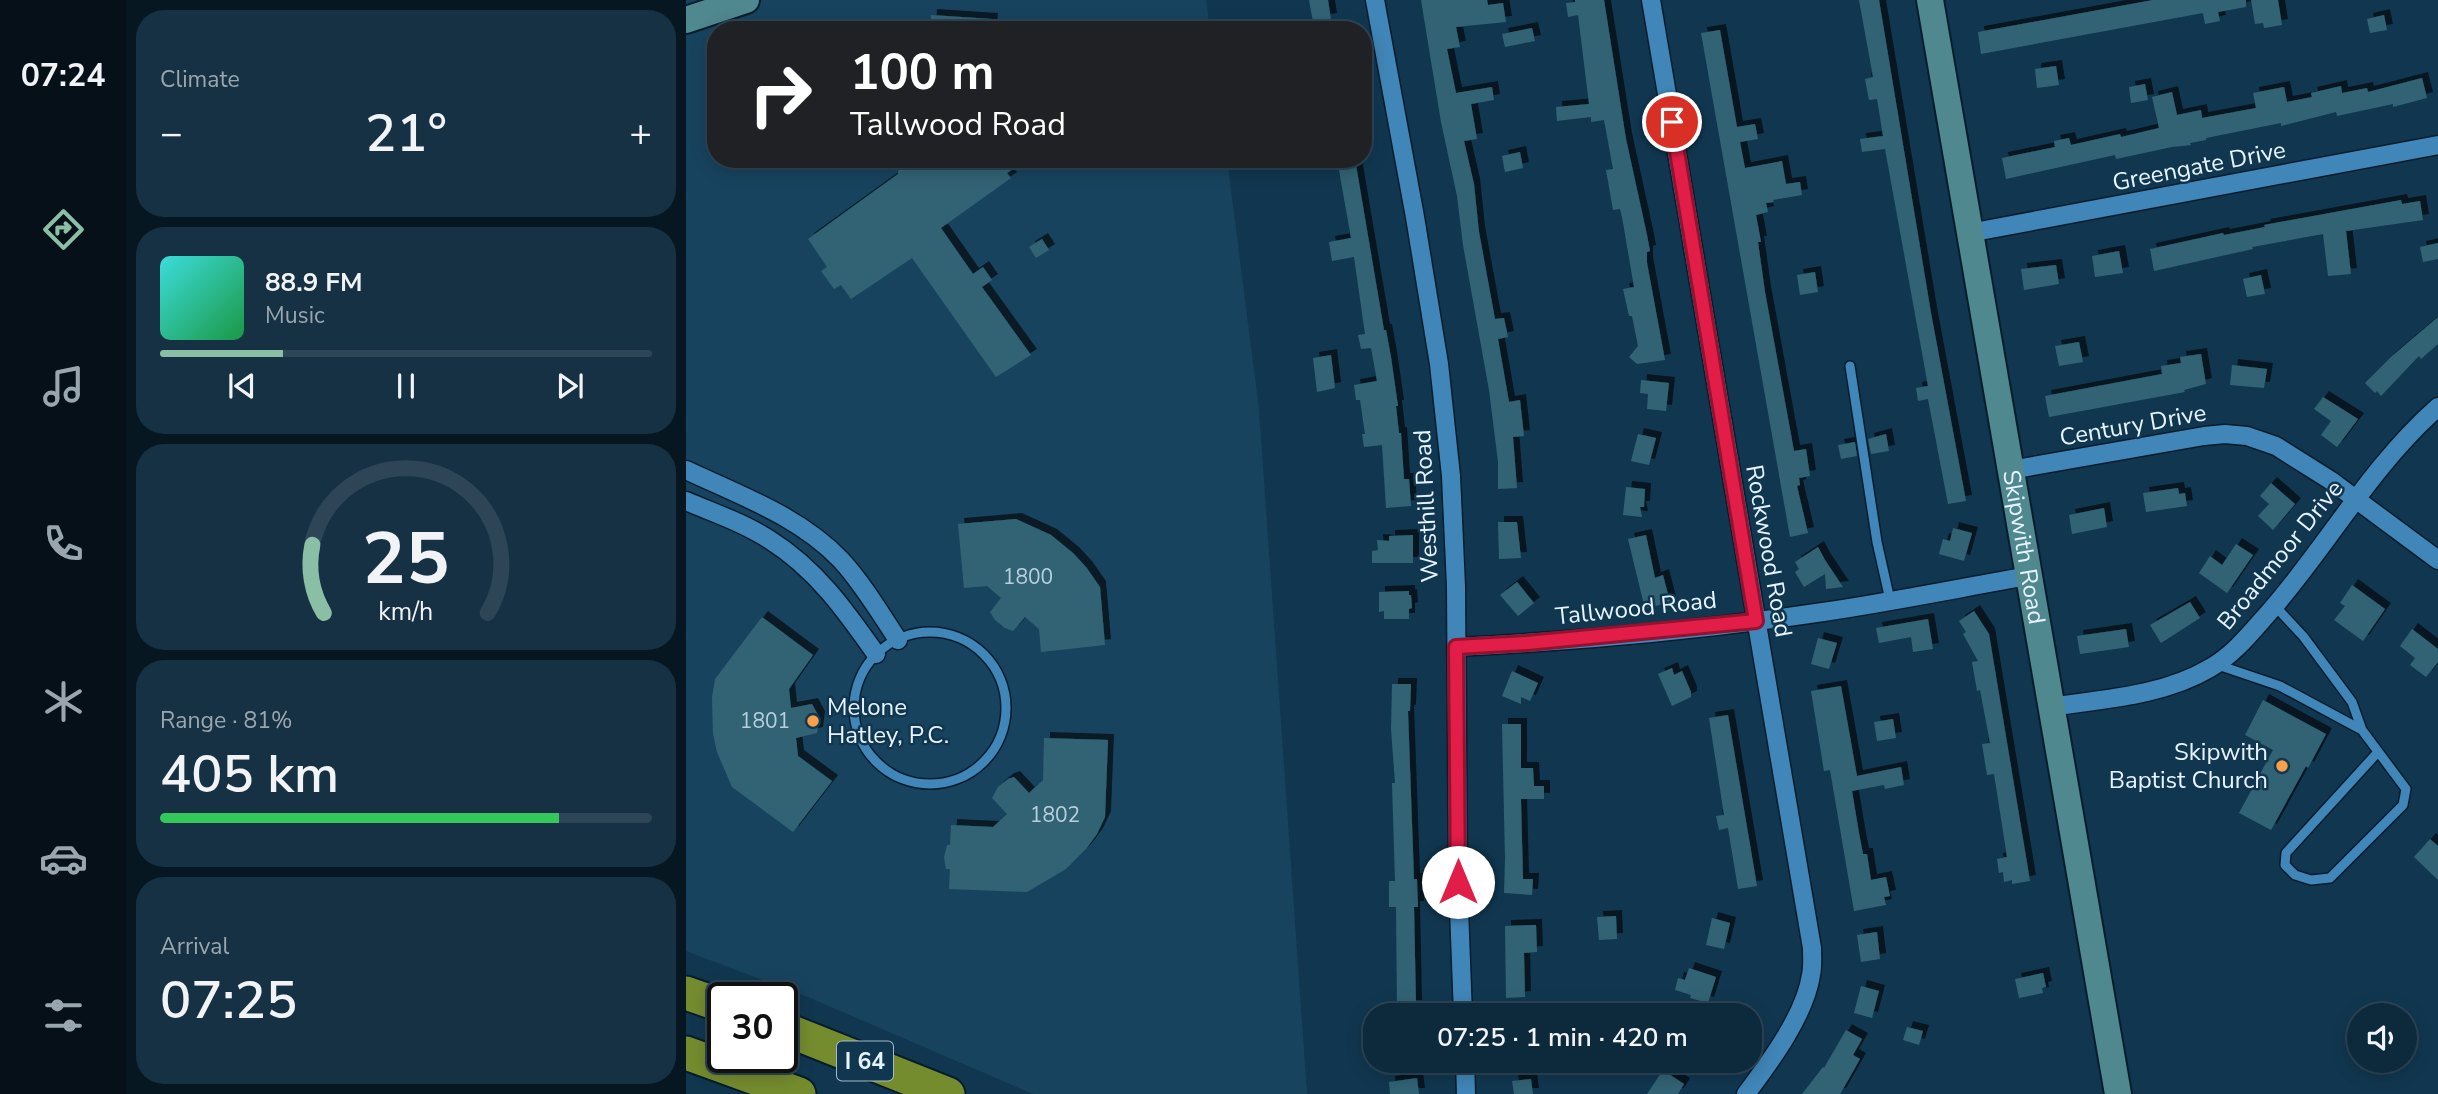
<!DOCTYPE html>
<meta charset="utf-8">
<style>
body{margin:0;font-family:"Nunito Sans",sans-serif;background:#163143;color:#f1f3f6;height:100vh;display:flex;flex-direction:column;font-size:26px;white-space:nowrap}
*{box-sizing:border-box;margin:0}
p{font-size:23px;color:#9aa6af}
.icon{flex:none;width:38px;height:38px;fill:none;stroke:currentColor;stroke-width:2;stroke-linecap:round;stroke-linejoin:round}
.map{position:relative;flex:1;overflow:hidden}
.panel{display:flex;flex-direction:column;gap:10px;padding:10px;background:#071721;width:560px}
.panel>*{flex:none}
.hud{position:absolute;left:21px;top:21px;width:665px;height:147px;border-radius:28px;box-shadow:0 4px 18px #0003,0 0 0 2px #2d4556;background:#202124;color:#fff;overflow:hidden}
.fabs{position:absolute;left:1661px;top:1003px;display:grid;gap:14px}
.fabs a{display:grid;place-items:center;width:70px;height:70px;border-radius:50%;background:#0d293c;box-shadow:0 4px 18px #0003,0 0 0 2px #2d4556;font-size:35px}
.speed{position:absolute;left:21px;top:982px;display:flex;gap:14px;font-size:35px;font-weight:700;text-align:center}
.speed>*{display:grid;place-content:center;width:91px;height:91px;border-radius:50%;background:#0d293c;box-shadow:0 4px 18px #0003,0 0 0 2px #2d4556;line-height:1}
.speed .limit{border:4px solid #111;border-radius:10px;background:#fff;color:#111}
.pin{position:absolute;display:grid;place-items:center;width:60px;height:60px;color:#fff;margin:-30px;border:4px solid #fff;border-radius:50%;box-shadow:0 2px 7px #0007}
.me{position:absolute;width:77px;margin:-38px;rotate:0deg;stroke-linejoin:round;filter:drop-shadow(0 0 5px #0008)}
.turn{display:flex;align-items:center;gap:24px;height:147px;padding:0 28px;font-size:32px}
.turn .icon{width:91px;height:91px;stroke-width:2.5}
.turn b{display:block;font-size:49px;line-height:60px}
.big{font-size:52px;font-weight:600;line-height:1.1}
.panel .card{flex:1;display:flex;flex-direction:column;justify-content:center;gap:10px;min-width:0;padding:0 24px;border-radius:28px;background:#163143}
.panel .dial{align-items:center;gap:0}
.dial svg{height:182px;overflow:visible;fill:none;stroke:#2d4556;stroke-width:7;stroke-linecap:round;text-anchor:middle}
.dial text{fill:#f1f3f6;stroke:none}
.song{display:flex;align-items:center;gap:21px}
.cover{width:84px;height:84px;border-radius:10px;background:linear-gradient(135deg,hsl(180 70% 55%),hsl(140 70% 35%))}
.played{height:7px;border-radius:4px;background:linear-gradient(90deg,#8abfa5 25%,#2d4556 25%)}
.keys{display:flex;justify-content:space-around;direction:ltr}
.heat{display:flex;justify-content:space-between;align-items:center;font-size:38px;direction:ltr}
.charge{height:10px;border-radius:5px;background:linear-gradient(90deg,#34c759 81%,#2d4556 0)}
.trip{position:absolute;left:677px;top:1003px;width:399px;height:70px;border-radius:28px;background:#0d293c;box-shadow:0 4px 18px #0003,0 0 0 2px #2d4556;font-weight:600;line-height:70px;text-align:center}
main{display:flex;flex:1;min-height:0}
.menu{display:flex;flex-direction:column;width:126px;justify-content:space-around;align-items:center;background:#051018;color:#9aa6af}
.menu .icon{width:49px;height:49px}
.menu .on{color:#8abfa5}
.menu b{font-size:32px;color:#f1f3f6}
.map>svg:first-child{display:block}
.built{fill:#18435f}
.building{fill:#316474;filter:url(#shadow)}
.lines{fill:none;stroke-linecap:round;stroke-linejoin:round}
.service-casing{stroke:#071d2d;stroke-width:12}
.minor-casing{stroke:#071d2d;stroke-width:21}
.secondary-casing{stroke:#071d2d;stroke-width:30}
.motorway-casing{stroke:#071d2d;stroke-width:37}
.service{stroke:#4086b8;stroke-width:9}
.minor{stroke:#4086b8;stroke-width:18}
.secondary{stroke:#50888f;stroke-width:26}
.motorway{stroke:#758c2e;stroke-width:33}
.route-casing{stroke:#92132f;stroke-width:18}
.route{stroke:#e11d48;stroke-width:12}
.poi-dot{fill:#f8a04b;stroke:#113750;stroke-width:2.5}
.labels{text-anchor:middle;dominant-baseline:central;stroke-width:5;stroke-linejoin:round;paint-order:stroke}
.number-label{font-size:21px;fill:#b9d0dc}
.shield{fill:#113750;stroke:#a6bbca;stroke-width:2}
.shield-label{font-size:23px;font-weight:bold;fill:#e6f4ff}
.street-label{font-size:24px;fill:#e6f4ff;stroke:#113750}
.poi-label{font-size:24px;fill:#e6f4ff;stroke:#113750;text-anchor:start}
</style>
<main>
<nav class="menu">
<b>07:24</b>
<svg class="icon on" aria-label="directions" viewBox="0 0 24 24"><path d="M12 3l9 9-9 9-9-9zM9 14v-3h6M13 9l2 2-2 2"/></svg>
<svg class="icon" aria-label="music" viewBox="0 0 24 24"><path d="M9 18V5l10-2v13"/><circle cx="6" cy="18" r="3"/><circle cx="16" cy="16" r="3"/></svg>
<svg class="icon" aria-label="phone" viewBox="0 0 24 24"><path d="M5 4h4l2 5-3 2q2 4 5 5l2-3 5 2v4C11 20 4 13 5 4z"/></svg>
<svg class="icon" aria-label="climate" viewBox="0 0 24 24"><path d="M12 3v18M4 7l16 10M4 17L20 7"/></svg>
<svg class="icon" aria-label="car" viewBox="0 0 24 24"><path d="M5 17H2v-5l4-1 3-4h7l3 4 3 1v5h-3M9 17h6M6 11h13"/><circle cx="7" cy="17" r="2"/><circle cx="17" cy="17" r="2"/></svg>
<svg class="icon" aria-label="filters" viewBox="0 0 24 24"><path d="M4 7h16M4 17h16"/><circle cx="9" cy="7" r="2"/><circle cx="15" cy="17" r="2"/></svg>
</nav>
<section class="panel">
<div class="card"><p>Climate</p>
<div class="heat"><a>−</a><b class="big">21°</b><a>+</a></div>
</div>
<div class="card">
<div class="song"><i class="cover"></i><div><b>88.9 FM</b><p>Music</p></div></div>
<div class="played"></div>
<div class="keys"><svg class="icon" aria-label="previous" viewBox="0 0 24 24"><path d="M18 5L8 12l10 7zM5 5v14"/></svg><svg class="icon" aria-label="pause" viewBox="0 0 24 24"><path d="M8 5v14M16 5v14"/></svg><svg class="icon" aria-label="next" viewBox="0 0 24 24"><path d="M6 5l10 7-10 7zM19 5v14"/></svg></div>
</div>
<div class="card dial"><svg viewBox="0 0 100 80">
<path d="M14 69A42 42 0 1 1 86 69"/>
<path d="M14 69A42 42 0 0 1 9 39" stroke="#8abfa5"/>
<text x="50" y="56" font-size="32" font-weight="700">25</text>
<text x="50" y="72" font-size="11">km/h</text>
</svg></div>
<div class="card"><p>Range · 81%</p><b class="big">405 km</b><div class="charge"></div></div>
<div class="card"><p>Arrival</p><b class="big">07:25</b></div>
</section>
<div class="map">
<svg width="1752" height="1094" viewBox="0 0 1752 1094">
<defs>
<filter id="shadow"><feDropShadow dx="6" dy="-6" stdDeviation="0" flood-color="#0009"/></filter>
</defs>
<rect width="100%" height="100%" fill="#113750"/>
<path class="built" d="M0 0H520L524 30H30V159H541L573 410 621 1094H347L122 997 0 951Z"/>
<path class="building" d="M623 0H642L645 19 627 22Z
M735 0H801L802 5 817 3 820 22 770 27 774 47 761 49 770 93 806 87 808 100 785 104 791 139 778 141 788 184 793 232 809 319 818 318 822 337 812 339 823 402 834 400 838 436 827 437 831 488 812 489V462L803 390 777 245 771 196 755 122Z
M889 0H918L940 139 961 235 964 251 961 252V263L979 360 951 364 943 357 952 346 946 316H943L937 289 948 287 936 217 934 209 927 210 920 170 927 169 918 120 905 122V117L871 121 870 107 903 104 892 15 882 17 880 3 889 2Z
M1173 0H1193L1245 313 1280 501 1262 504 1242 399 1232 401 1230 388 1242 386 1199 149 1176 152 1174 139 1197 136 1191 99 1183 100 1179 79 1187 77Z
M1467 0H1560V7L1532 12 1534 21 1519 24 1517 13 1295 54 1292 32Z
M1565 0H1592L1596 25 1578 28 1577 23 1569 24Z
M245 15 306 19 305 30H244Z
M1698 15 1701 30 1684 33 1681 19Z
M846 28 849 41 819 47 816 34Z
M1034 30 1051 127 1069 124 1072 139 1054 142 1059 168 1096 161 1100 184 1114 182 1116 195 1087 200 1088 202 1080 203 1082 212 1070 215 1075 242H1072L1079 292 1108 451 1120 449 1124 476 1113 478 1114 485 1111 486 1122 533 1104 537 1015 33Z
M1370 66 1373 85 1351 88 1349 69Z
M1736 78 1741 98 1707 107V104L1651 116 1650 112 1595 126V123L1520 138V140L1504 143 1505 145 1486 147 1430 159 1429 155 1320 179 1316 158 1369 147 1368 141 1383 138 1385 145 1434 134 1435 137 1473 128 1466 97 1486 92 1491 115 1515 110 1516 118 1570 108 1567 93 1598 87 1601 102 1626 97 1625 93 1655 86 1656 93 1681 88 1682 92Z
M1459 84 1462 100 1445 103 1443 87Z
M834 152 837 168 819 172 816 156Z
M213 159H342L321 173 325 178 255 228 287 274 297 267 306 280 296 287 345 355 310 377 226 258 165 299 155 285 148 289 135 271 141 267 122 239 212 174Z
M651 159H669L698 330H700L705 357 712 406H710L713 433H715L718 479H723L725 506 700 508 696 445 678 447 676 434H679L674 400H670L668 385 691 381 685 348 675 349 672 335 679 334 668 257 646 261 643 242 665 238Z
M1715 200 1716 204 1734 201 1737 220 1660 231 1665 274 1642 276 1637 234 1566 247 1567 249 1468 271 1464 249 1537 233 1538 235 1579 227 1578 225Z
M356 239 363 250 350 258 343 247Z
M1752 243V259L1737 262 1734 247Z
M1433 251 1437 273 1409 277 1406 256Z
M1370 265 1373 284 1338 290 1335 269Z
M1129 272 1132 292 1114 295 1111 275Z
M1575 275 1579 294 1561 297 1557 279Z
M1752 317V344L1735 359 1733 356 1695 396 1691 391 1689 393 1679 383 1705 357Z
M1393 342 1397 362 1373 366 1369 346Z
M1515 354 1520 384 1498 390 1499 392 1363 417 1359 396 1476 374 1475 366 1495 363 1494 357Z
M645 355 649 388 631 392 627 358Z
M1546 365 1581 369 1578 388 1544 385Z
M955 380 983 383 980 411 961 409 962 394 954 393Z
M1637 397 1672 419 1651 447 1635 435 1645 421 1628 409Z
M952 434 970 438 963 465 945 461Z
M1200 434 1203 451 1185 454 1182 439Z
M1169 442 1171 456 1155 459 1152 445Z
M1585 483 1609 504 1587 530 1572 516 1583 504 1574 496Z
M940 487 959 489 958 507H954L956 517 937 515Z
M1492 488 1493 494 1499 493 1501 506 1460 512 1457 493Z
M1418 508 1421 527 1386 534 1383 515Z
M330 519 365 535 387 553 400 567 414 587 419 645 355 652 353 629 339 617 327 631 319 628 309 620 304 612 315 598 301 586 278 588 272 524Z
M812 522H831L835 558 813 559Z
M1267 528 1286 533 1278 561 1253 554 1257 539 1264 541Z
M727 535V563H686V551L692 550 691 540 703 541V536Z
M960 535 969 578 977 575 984 602 959 609 942 539Z
M1550 544 1567 555 1541 593 1513 573 1524 556 1536 565Z
M1132 547 1139 560 1157 587 1140 589 1139 574 1118 587 1109 572 1113 569 1109 562Z
M831 582 848 603 832 616 814 595Z
M1666 585 1699 609 1677 641 1648 620 1659 606 1654 603Z
M723 591V595H725L726 608 723 609V619H698V611L693 612V592Z
M1504 602 1514 618 1475 643 1464 625Z
M1288 611 1303 634 1344 881 1326 884V880L1318 882 1317 872 1313 873 1311 859 1321 857 1308 774 1301 775 1296 744 1304 743 1294 690 1291 691 1286 662 1292 661 1277 634 1280 632 1273 621Z
M76 617 127 655 103 689 105 708 126 704 133 717 131 733 110 738 112 756 146 781 107 832 46 787 31 752 27 734 26 697 29 679Z
M1242 619 1247 649 1227 652 1225 637 1193 643 1190 628Z
M1440 629 1443 647 1394 654 1391 636Z
M1726 629 1752 649V662L1740 677 1724 665 1729 658 1714 646Z
M1132 638 1151 643 1143 669 1125 664Z
M986 668 988 675 996 671 1005 692V697L986 706 972 674Z
M826 671 852 683 844 701 835 697V704L816 696Z
M706 684H725L724 711H722L728 879H731L732 907H728L730 1006H711L710 907H703V881H709L706 783H709L705 729Z
M1155 686 1171 776 1215 767 1218 785 1199 789 1198 785 1166 791 1173 833 1177 854H1181L1185 880 1200 877 1204 896 1198 897 1200 905 1168 911 1144 770 1138 771 1125 691Z
M1577 700 1640 734 1622 768 1620 766 1585 830 1553 813 1587 750 1559 735Z
M1042 715 1071 886 1052 889 1042 828 1033 830 1030 816 1038 815 1023 718Z
M1207 719 1210 738 1191 741 1188 722Z
M816 724H835V768H847L848 786H858V799H835V801L837 879H847L846 895 818 893 819 859Z
M358 738 422 740 419 817 411 834 400 849 380 869 341 892 263 889 264 869H260L258 857 261 845H264L265 825 307 827 321 814 306 798 312 787 322 779 328 777 343 793 357 780Z
M1744 839 1752 846V880L1728 857Z
M930 916 931 939 913 940 911 917Z
M1026 918 1044 923 1038 949 1020 945Z
M850 925 851 952 838 953 839 997 820 998 819 926Z
M1191 932 1194 959 1175 962 1171 935Z
M1003 968 1030 977 1022 1003 1004 998 1005 995 989 990 992 978 999 980Z
M1357 973 1360 987 1356 988 1357 993 1333 998 1329 979Z
M1175 986 1193 991 1186 1018 1168 1013Z
M1221 1027 1237 1031 1233 1045 1217 1040Z
M1160 1030 1176 1039 1167 1055 1174 1059 1157 1089 1154 1094H1116L1137 1067 1138 1068Z
M977 1070 998 1084 992 1094H961Z
M731 1078 733 1094H704L703 1082Z
M845 1079 847 1094H828L826 1081Z"/>
<g class="lines">
<defs>
<path id="service" d="M1164 366 1191 542 1204 600
M1589 606 1617 636 1666 702 1676 730 1720 789 1717 805 1644 878 1625 880 1609 875 1599 865 1600 853 1692 752
M168 708a76 76 0 1 1 152 0a76 76 0 1 1-152 0Z
M1532 665 1594 686 1676 730"/>
<path id="minor" d="M689 0 729 217 753 364 765 476 770 586 772 882 777 1015
M965 0 1126 948C1126 956 1127 966 1125 975 1119 1015 1084 1062 1060 1094
M1283 233 1752 145
M0 470C53 495 113 516 155 560 177 584 194 613 212 640
M1324 470 1518 436 1539 434 1561 436 1590 446 1644 480 1752 560
M0 501C28 513 58 523 84 540 130 569 159 610 190 654
M770 647C892 641 1015 630 1137 612 1205 602 1274 588 1342 576
M1364 707C1417 699 1477 696 1524 668 1549 654 1567 630 1586 609 1643 543 1686 465 1752 407
M779 1060 780 1094"/>
<g id="secondary">
<path id="s1" d="M1244 0 1432 1094"/>
<path d="M0 20 60 0"/>
</g>
<path id="motorway" d="M0 993 37 1006
M96 1028 262 1094
M0 1053 113 1094"/>
</defs>
<use href="#service" class="service-casing"/>
<use href="#minor" class="minor-casing"/>
<use href="#secondary" class="secondary-casing"/>
<use href="#motorway" class="motorway-casing"/>
<use href="#service" class="service"/>
<use href="#minor" class="minor"/>
<use href="#secondary" class="secondary"/>
<use href="#motorway" class="motorway"/>
</g>
<g class="lines">
<defs>
<path id="route" d="M772 882 770 647 841 643 1070 621 986 122"/>
</defs>
<use href="#route" class="route-casing"/>
<use href="#route" class="route"/>
</g>
<g class="poi-dot">
<circle cx="127" cy="721" r="7"/>
<circle cx="1596" cy="766" r="7"/>
</g>
<g class="labels">
<g class="number-label">
<text x="342" y="577">1800</text>
<text x="79" y="721">1801</text>
<text x="369" y="815">1802</text>
</g>
<rect class="shield" x="151" y="1041.5" width="56" height="39" rx="5"/>
<g class="shield-label">
<text x="179" y="1061">I 64</text>
</g>
<g class="street-label">
<text transform="translate(1513 166) rotate(-11)">Greengate Drive</text>
<text transform="translate(1447 425) rotate(-10)">Century Drive</text>
<text transform="translate(740 506) rotate(-93)">Westhill Road</text>
<text stroke="none"><textPath href="#s1" startOffset="555">Skipwith Road</textPath></text>
<text transform="translate(1083 551) rotate(80)">Rockwood Road</text>
<text transform="translate(1594 555) rotate(-51)">Broadmoor Drive</text>
<text transform="translate(950 608) rotate(-6)">Tallwood Road</text>
</g>
<g class="poi-label">
<text x="141" y="707">Melone<tspan x="141" dy="28">Hatley, P.C.</tspan></text>
<text x="1582" y="752" text-anchor="end">Skipwith<tspan x="1582" dy="28">Baptist Church</tspan></text>
</g>
</g>
</svg>
<div class="fabs">
<a><svg class="icon" aria-label="sound" viewBox="0 0 24 24"><path d="M4 9h4l5-4v14l-5-4H4zM17 9q2 3 0 6"/></svg></a>
</div>
<div class="speed"><div class="limit">30</div></div>
<div class="pin" style="left:986px;top:122px;background:#d93025"><svg class="icon" aria-label="arrive" viewBox="0 0 24 24"><path d="M6 21V4h12l-3 4 3 4H6"/></svg></div>
<svg class="me" style="left:772px;top:882px" viewBox="-20 -20 40 40"><circle r="19" fill="#fff"/><path d="M0-13L10 11 0 6-10 11z" fill="#e11d48"/></svg>
<div class="trip">07:25 · 1 min · 420 m</div>
<div class="hud">
<div class="turn"><svg class="icon" aria-label="right" viewBox="0 0 24 24"><path d="M7 20v-9h11M14 6l5 5-5 5"/></svg><div><b>100 m</b>Tallwood Road</div></div>
</div>
</div>
</main>
